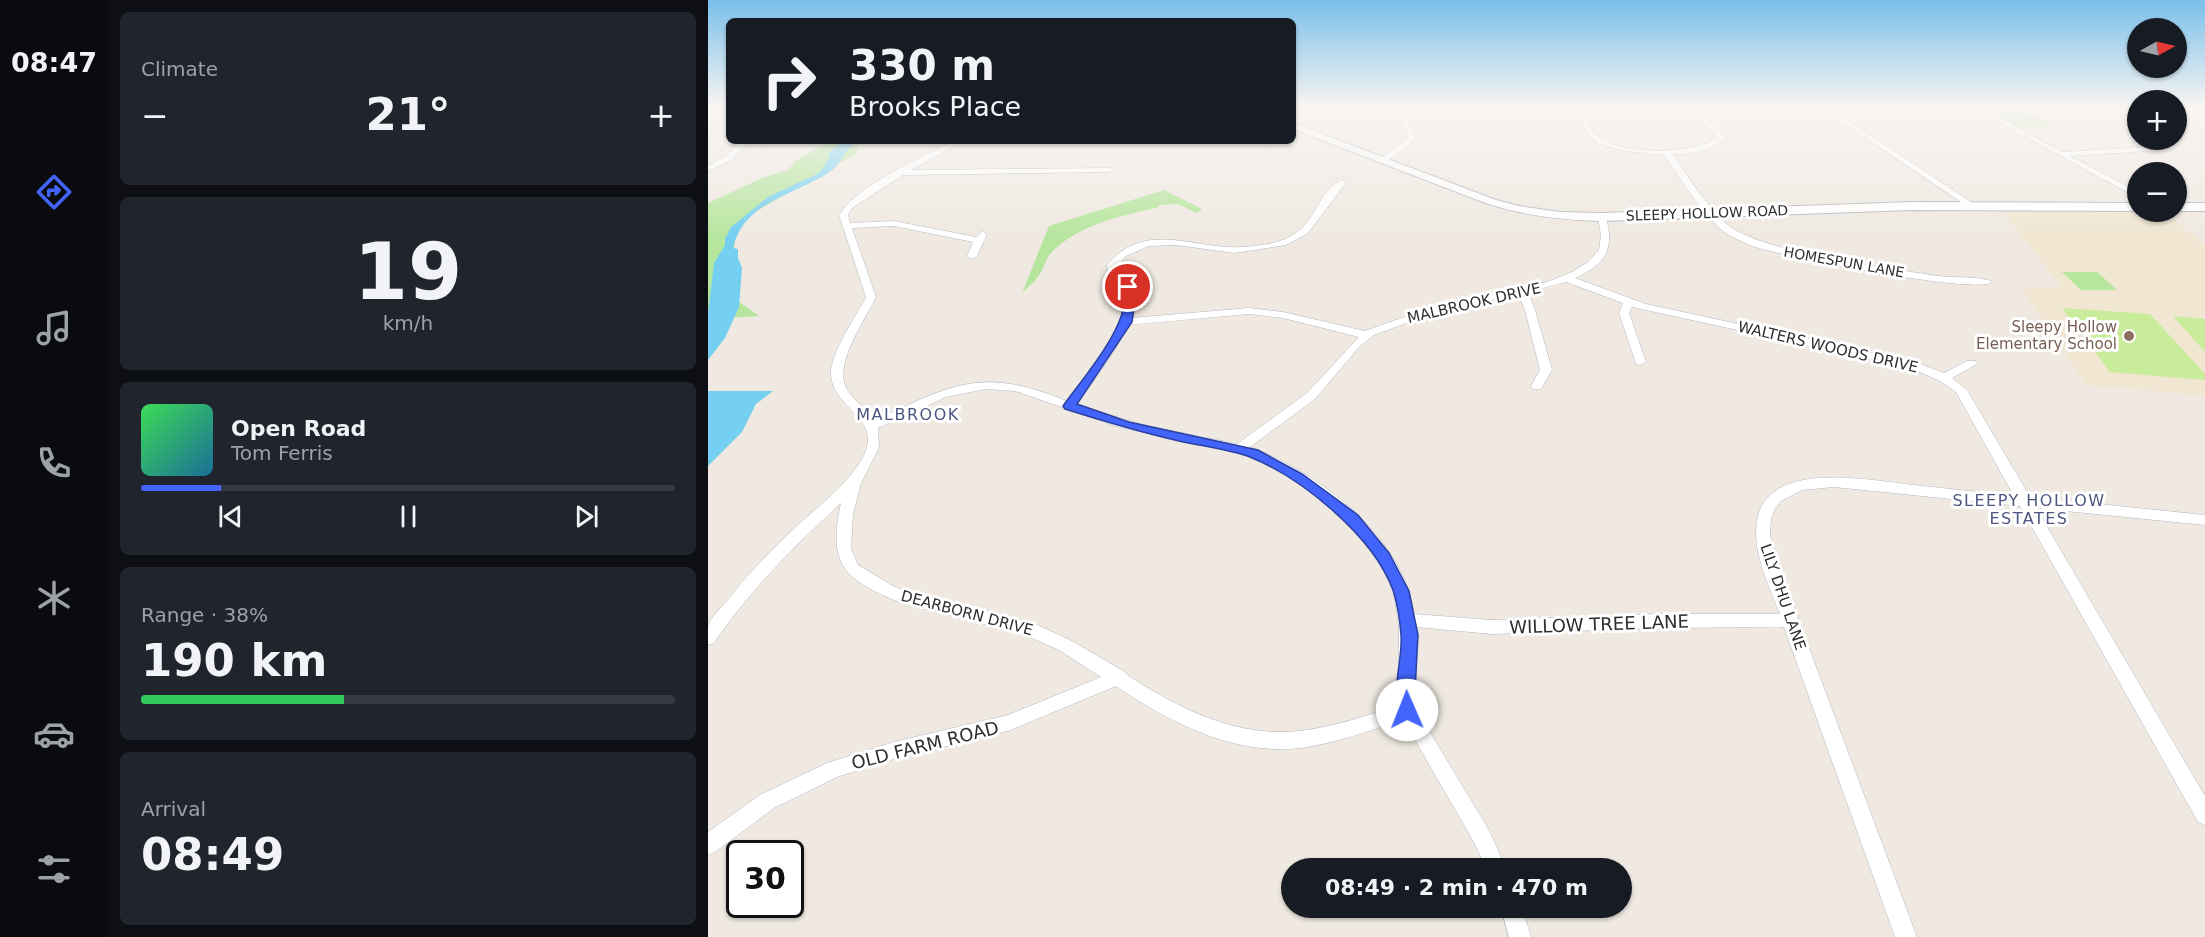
<!DOCTYPE html>
<meta charset="utf-8">
<style>
body{margin:0;font-family:"DejaVu Sans",sans-serif;background:#20242c;color:#f1f3f6;height:100vh;display:flex;flex-direction:column;font-size:22px;white-space:nowrap}
*{box-sizing:border-box;margin:0}
p{font-size:20px;color:#9ea1a6}
.icon{flex:none;width:33px;height:33px;fill:none;stroke:currentColor;stroke-width:2;stroke-linecap:round;stroke-linejoin:round}
.map{position:relative;flex:1;overflow:hidden}
.details{display:flex;flex-direction:column;gap:12px;padding:12px;background:#0d0f14;width:600px}
.details>*{flex:none}
.top-card{position:absolute;left:18px;top:18px;width:570px;height:126px;border-radius:9px;box-shadow:0 2px 4px #0004;background:#171b24;color:#f1f3f6;overflow:hidden}
.needle{width:39px;rotate:82deg}
.fabs{position:absolute;left:1419px;top:18px;display:grid;gap:12px}
.fabs a{display:grid;place-items:center;width:60px;height:60px;border-radius:50%;background:#171b24;box-shadow:0 2px 4px #0004;font-size:30px}
.speed{position:absolute;left:18px;top:840px;display:flex;gap:12px;font-size:30px;font-weight:700;text-align:center}
.speed>*{display:grid;place-content:center;width:78px;height:78px;border-radius:50%;background:#171b24;box-shadow:0 2px 4px #0004;line-height:1}
.speed .limit{border:3px solid #111;border-radius:9px;background:#fff;color:#111}
.pin{position:absolute;display:grid;place-items:center;width:51px;height:51px;color:#fff;margin:-26px;border:3px solid #fff;border-radius:50%;box-shadow:0 2px 6px #0007}
.me{position:absolute;width:66px;margin:-33px;rotate:359deg;stroke-linejoin:round;filter:drop-shadow(0 0 4px #0008)}
.turn{display:flex;align-items:center;gap:21px;height:126px;padding:0 24px;font-size:27px}
.turn .icon{width:78px;height:78px;stroke-width:2.5}
.turn b{display:block;font-size:42px;line-height:51px}
.big{font-size:45px;font-weight:600;line-height:1.1}
.details .tile{flex:1;display:flex;flex-direction:column;justify-content:center;gap:9px;min-width:0;padding:0 21px;border-radius:9px;background:#20242c}
.details .dial{align-items:center;gap:0}
.dial b{font-size:78px;line-height:1}
.song{display:flex;align-items:center;gap:18px}
.cover{width:72px;height:72px;border-radius:9px;background:linear-gradient(135deg,hsl(130 70% 55%),hsl(200 70% 35%))}
.played{height:6px;border-radius:3px;background:linear-gradient(90deg,#4264fb 15%,#363941 15%)}
.keys{display:flex;justify-content:space-around;direction:ltr}
.heat{display:flex;justify-content:space-between;align-items:center;font-size:33px;direction:ltr}
.charge{height:9px;border-radius:4px;background:linear-gradient(90deg,#34c759 38%,#363941 0)}
.trip{position:absolute;left:573px;top:858px;width:351px;height:60px;border-radius:30px;background:#171b24;box-shadow:0 2px 4px #0004;font-weight:600;line-height:60px;text-align:center}
main{display:flex;flex:1;min-height:0}
.menu{display:flex;flex-direction:column;width:108px;justify-content:space-around;align-items:center;background:#090b0e;color:#9ea1a6}
.menu .icon{width:42px;height:42px}
.menu .current{color:#4264fb}
.menu b{font-size:27px;color:#f1f3f6}
.map>svg:first-child{display:block}
.education{fill:#f0e6d1}
.green{fill:#b6e59e}
.pitch{fill:#c9ec9a}
.water{fill:#75cff0}
.lines{fill:none;stroke-linecap:round;stroke-linejoin:round}
.street-casing{stroke:#b4b7c1;stroke-width:1}
.secondary-casing{stroke:#b4b7c1;stroke-width:2}
.street{fill:#fff;fill-rule:evenodd}
.secondary{fill:#fff;fill-rule:evenodd}
.route{fill:#4264fb;stroke:#2b41a3;stroke-width:1.5}
.education-dot{fill:#8d6e63;stroke:#fff;stroke-width:2}
.labels{text-anchor:middle;dominant-baseline:central;stroke-width:6;stroke-linejoin:round;paint-order:stroke}
.far-street-label{font-size:14px;fill:#2e2e2e;stroke:#fff}
.street-label{font-size:15px;fill:#2e2e2e;stroke:#fff}
.education-label{font-size:15px;fill:#785e54;stroke:#fff;text-anchor:end}
.neighbourhood-label{font-size:16px;letter-spacing:1.5px;fill:#4d5680;stroke:#fff}
.near-street-label{font-size:18px;fill:#2e2e2e;stroke:#fff}
</style>
<main>
<nav class="menu">
<b>08:47</b>
<svg class="icon current" aria-label="directions" viewBox="0 0 24 24"><path d="M12 3l9 9-9 9-9-9zM9 14v-3h6M13 9l2 2-2 2"/></svg>
<svg class="icon" aria-label="music" viewBox="0 0 24 24"><path d="M9 18V5l10-2v13"/><circle cx="6" cy="18" r="3"/><circle cx="16" cy="16" r="3"/></svg>
<svg class="icon" aria-label="phone" viewBox="0 0 24 24"><path d="M5 4h4l2 5-3 2q2 4 5 5l2-3 5 2v4C11 20 4 13 5 4z"/></svg>
<svg class="icon" aria-label="climate" viewBox="0 0 24 24"><path d="M12 3v18M4 7l16 10M4 17L20 7"/></svg>
<svg class="icon" aria-label="car" viewBox="0 0 24 24"><path d="M5 17H2v-5l4-1 3-4h7l3 4 3 1v5h-3M9 17h6M6 11h13"/><circle cx="7" cy="17" r="2"/><circle cx="17" cy="17" r="2"/></svg>
<svg class="icon" aria-label="filters" viewBox="0 0 24 24"><path d="M4 7h16M4 17h16"/><circle cx="9" cy="7" r="2"/><circle cx="15" cy="17" r="2"/></svg>
</nav>
<section class="details">
<div class="tile"><p>Climate</p>
<div class="heat"><a>−</a><b class="big">21°</b><a>+</a></div>
</div>
<div class="tile dial"><b>19</b><p>km/h</p></div>
<div class="tile">
<div class="song"><i class="cover"></i><div><b>Open Road</b><p>Tom Ferris</p></div></div>
<div class="played"></div>
<div class="keys"><svg class="icon" aria-label="previous" viewBox="0 0 24 24"><path d="M18 5L8 12l10 7zM5 5v14"/></svg><svg class="icon" aria-label="pause" viewBox="0 0 24 24"><path d="M8 5v14M16 5v14"/></svg><svg class="icon" aria-label="next" viewBox="0 0 24 24"><path d="M6 5l10 7-10 7zM19 5v14"/></svg></div>
</div>
<div class="tile"><p>Range · 38%</p><b class="big">190 km</b><div class="charge"></div></div>
<div class="tile"><p>Arrival</p><b class="big">08:49</b></div>
</section>
<div class="map">
<svg width="1497" height="937" viewBox="0 0 1497 937">
<rect width="100%" height="100%" fill="#efe9e1"/>
<path class="education" d="M1429 210 1460 212 1497 247V396L1378 385 1313 288 1353 287 1295 211Z"/>
<path class="green" d="M1315 110 1345 127 1311 128 1287 114 1289 112Z
M122 141H167L149 146V153L28 223 23 296 51 316 0 319V203L54 178 80 170 87 161Z
M456 190 494 209 489 213 470 204 451 205V207C414 216 371 224 344 252 338 258 337 265 333 272 329 280 320 287 314 293L341 226Z
M1354 272H1389L1409 290H1373Z"/>
<path class="pitch" d="M1354 308 1442 314 1497 374V380L1402 372Z
M1465 316 1497 319V352Z"/>
<path class="water" d="M134 141H151C137 147 134 163 123 171 89 195 36 200 25 248L30 249V258L34 268 31 307 17 338 0 360V313L6 263 17 245V239L23 227 60 197 111 173 121 158V153Z
M0 391H65L48 404 34 432 0 466Z"/>
<g class="lines">
<defs>
<path id="street" d="M685 106H691L708 136 701 146 676 162 672 160 673 158 695 142 700 136Z
M860 106 870 108C878 117 882 131 892 138 916 155 987 155 1009 137L1007 133 976 106H983L1013 130 1017 138C1003 152 983 154 964 154 980 176 995 201 1014 220 1045 253 1182 268 1230 276 1243 278 1276 276 1284 282 1267 295 1077 256 1047 247 1038 244 1026 238 1018 233 996 218 972 177 956 155L917 151 888 143Z
M1110 106H1118L1269 206 1262 208Z
M1245 106 1278 110 1284 107 1346 106 1343 108 1282 113 1354 152 1437 147 1446 143 1450 145 1439 151 1362 156 1430 192V198L1274 113Z
M32 141H40L24 160 0 171V166L18 156Z
M246 141H256L203 170 402 168 406 170 402 172 195 175 144 208 140 215 142 223 186 221 268 237 274 231 279 234 269 256 264 259 259 256 265 242 186 226 144 228 168 297C157 320 126 363 138 388 145 400 158 409 167 420 246 384 273 366 359 401 379 375 421 325 417 292L400 274 399 265C433 224 475 244 519 247 533 248 547 246 560 244 613 234 603 194 634 180L638 183 599 234 578 245 526 253 468 245 441 246 418 256 409 266 410 273C429 288 431 295 423 318L541 308 575 312 657 331 713 311 839 282 864 272 880 262 891 250 893 236 890 217 894 214 898 217C907 250 897 265 867 278L938 304 1207 362 1236 373 1259 361H1267L1269 363 1267 365 1244 378 1259 390 1322 497 1497 515V525L1328 508 1497 796V825L1490 822 1312 506 1126 487 1094 490 1073 501 1067 509 1063 519 1062 535 1066 554 1209 937H1187L1076 627 952 628 784 634 708 627V709L781 830 798 868H778L767 844 695 719C661 731 628 743 593 748 526 756 461 722 408 686L300 731 186 759 129 777 66 808 7 852 0 855V832L52 795 119 763 186 742 300 715 393 677 351 650 315 634 193 603C137 580 119 566 133 503 86 546 42 590 6 643L0 645C0 639 0 632 0 626 2 618 13 608 19 601 41 573 65 548 91 524 114 503 138 486 154 459 177 418 126 410 123 376 121 355 148 316 158 297L131 215C155 181 210 160 246 141ZM858 282 915 303 911 313 928 364 932 365 938 362 921 313 924 307 1203 368 1232 381 1248 392 1306 496C1273 492 1240 489 1206 485 1164 481 1058 458 1049 521 1044 553 1061 585 1072 614H952L784 620 706 614C696 537 610 472 542 447L607 399 651 347 666 335 720 315 810 294 817 310 832 370 823 386 825 389H833L844 370 827 310 820 292ZM541 314 575 318 651 337 599 393 529 444 439 426 369 405 405 353 420 325ZM278 389 307 391 411 427 531 453 572 471 617 502 655 540 670 560 686 593 691 626 690 705C658 716 625 727 592 731 528 738 470 708 419 675L417 672 362 640 327 624 301 616 203 593 185 586 150 565 143 549 145 514 153 483 171 448 170 428 238 397Z
M793 908H814L823 937H801Z"/>
<path id="secondary" d="M0 106H15L0 110Z
M585 123 788 200 811 206 852 212 894 213 1204 202 1430 203V211L1204 210 894 221C855 220 818 216 780 204L585 129Z
M1468 203H1497V211H1468Z"/>
</defs>
<use href="#street" class="street-casing"/>
<use href="#secondary" class="secondary-casing"/>
<use href="#street" class="street"/>
<use href="#secondary" class="secondary"/>
</g>
<linearGradient id="sky" x2="0" y2="1"><stop stop-color="#7abfeb"/><stop offset="0.45" stop-color="#f8f5f2"/><stop offset="1" stop-color="#f8f5f2" stop-opacity="0"/></linearGradient>
<rect width="1497" height="237" fill="url(#sky)"/>
<path class="route" d="M420 284 424 285 428 295 424 322 369 404 421 422 550 450 594 474 650 515 681 553 701 591 710 635 707 690 708 710 706 716 699 718 693 716C682 692 695 660 693 635 692 621 689 603 685 590 665 536 594 478 542 457 520 449 493 446 471 441 432 432 395 421 357 409L355 406C374 379 427 320 415 287Z"/>
<circle class="education-dot" cx="1421" cy="336" r="6"/>
<g class="labels">
<g class="far-street-label">
<text transform="translate(999 213) rotate(-2)">SLEEPY HOLLOW ROAD</text>
<text transform="translate(1136 262) rotate(10)">HOMESPUN LANE</text>
</g>
<g class="street-label">
<text transform="translate(766 303) rotate(-13)">MALBROOK DRIVE</text>
<text transform="translate(1120 347) rotate(13)">WALTERS WOODS DRIVE</text>
<text transform="translate(1075 597) rotate(71)">LILY DHU LANE</text>
<text transform="translate(259 613) rotate(15)">DEARBORN DRIVE</text>
</g>
<g class="education-label">
<text x="1409" y="327">Sleepy Hollow<tspan x="1409" dy="17">Elementary School</tspan></text>
</g>
<g class="neighbourhood-label">
<text x="200" y="414">MALBROOK</text>
<text x="1321" y="500">SLEEPY HOLLOW<tspan x="1321" dy="18">ESTATES</tspan></text>
</g>
<g class="near-street-label">
<text transform="translate(891 624) rotate(-2)">WILLOW TREE LANE</text>
<text transform="translate(217 745) rotate(-14)">OLD FARM ROAD</text>
</g>
</g>
</svg>
<div class="fabs">
<a><svg class="needle" viewBox="-14 -14 28 28"><path d="M0-13l5 13h-10z" fill="#e53935"/><path d="M0 13l5-13h-10z" fill="#9ea1a6"/></svg></a>
<a>+</a>
<a>−</a>
</div>
<div class="speed"><div class="limit">30</div></div>
<div class="pin" style="left:420px;top:287px;background:#d93025"><svg class="icon" aria-label="arrive" viewBox="0 0 24 24"><path d="M6 21V4h12l-3 4 3 4H6"/></svg></div>
<svg class="me" style="left:699px;top:710px" viewBox="-20 -20 40 40"><circle r="19" fill="#fff"/><path d="M0-13L10 11 0 6-10 11z" fill="#4264fb"/></svg>
<div class="trip">08:49 · 2 min · 470 m</div>
<div class="top-card">
<div class="turn"><svg class="icon" aria-label="right" viewBox="0 0 24 24"><path d="M7 20v-9h11M14 6l5 5-5 5"/></svg><div><b>330 m</b>Brooks Place</div></div>
</div>
</div>
</main>
